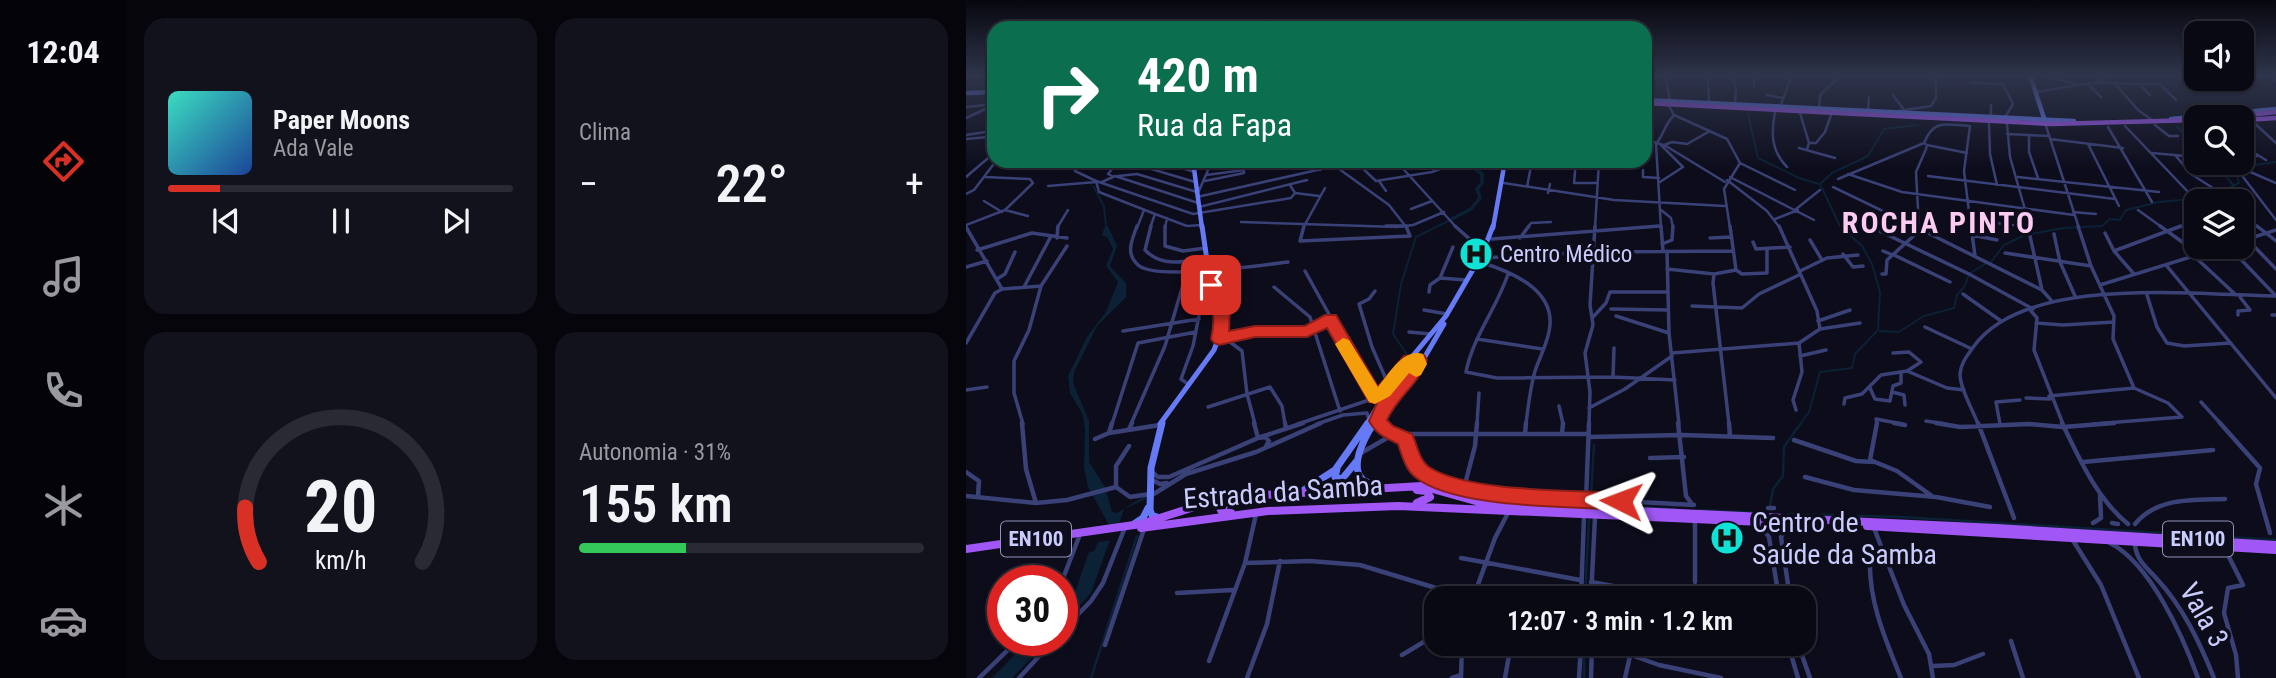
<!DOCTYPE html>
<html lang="pt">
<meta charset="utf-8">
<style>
body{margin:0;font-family:"Roboto Condensed",sans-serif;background:#12121d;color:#f1f3f6;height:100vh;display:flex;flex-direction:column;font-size:26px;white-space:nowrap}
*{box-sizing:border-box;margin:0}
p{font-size:23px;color:#999aa0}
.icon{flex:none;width:38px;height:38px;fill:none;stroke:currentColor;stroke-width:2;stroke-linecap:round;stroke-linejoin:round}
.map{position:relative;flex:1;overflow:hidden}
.panel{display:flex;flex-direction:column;gap:18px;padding:18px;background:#05050b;width:840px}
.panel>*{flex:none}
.top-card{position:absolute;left:21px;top:21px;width:665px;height:147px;border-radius:21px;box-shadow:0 2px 5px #0004,0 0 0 2px #292a34;background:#0b6e4f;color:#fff;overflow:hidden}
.fabs{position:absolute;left:1218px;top:21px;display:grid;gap:14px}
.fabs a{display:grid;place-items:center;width:70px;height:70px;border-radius:14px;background:#090914;box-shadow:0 2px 5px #0004,0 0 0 2px #292a34;font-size:35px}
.speed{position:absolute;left:21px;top:565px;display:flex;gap:14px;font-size:35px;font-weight:700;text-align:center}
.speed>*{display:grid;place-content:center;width:91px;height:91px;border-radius:50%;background:#090914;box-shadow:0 2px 5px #0004,0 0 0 2px #292a34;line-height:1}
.speed .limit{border:10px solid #d22;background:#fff;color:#111}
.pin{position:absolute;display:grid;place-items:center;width:60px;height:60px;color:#fff;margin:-30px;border-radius:14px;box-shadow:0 4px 10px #0006}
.me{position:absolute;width:77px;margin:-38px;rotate:273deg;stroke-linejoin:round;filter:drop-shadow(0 0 5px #0008)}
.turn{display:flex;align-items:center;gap:24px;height:147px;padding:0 35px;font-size:32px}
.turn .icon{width:91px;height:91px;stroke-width:2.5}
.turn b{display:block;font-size:49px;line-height:60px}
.big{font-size:52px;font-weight:600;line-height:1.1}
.panel .widget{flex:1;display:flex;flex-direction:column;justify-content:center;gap:10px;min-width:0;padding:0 24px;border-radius:21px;background:#12121d}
.panel .dial{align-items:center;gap:0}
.dial svg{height:182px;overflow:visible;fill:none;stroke:#292a34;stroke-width:7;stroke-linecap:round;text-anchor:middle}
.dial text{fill:#f1f3f6;stroke:none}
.song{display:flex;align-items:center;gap:21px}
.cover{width:84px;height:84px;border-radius:10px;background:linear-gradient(135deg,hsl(170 70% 55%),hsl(220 70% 35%))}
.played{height:7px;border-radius:4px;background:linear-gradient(90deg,#d93025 15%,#292a34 15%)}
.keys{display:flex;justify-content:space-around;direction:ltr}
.heat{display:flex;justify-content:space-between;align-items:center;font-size:38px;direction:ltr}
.charge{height:10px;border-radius:5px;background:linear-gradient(90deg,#34c759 31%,#292a34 0)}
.panel .tiles{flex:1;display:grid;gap:18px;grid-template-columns:repeat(2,1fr)}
.trip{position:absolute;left:458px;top:586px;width:392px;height:70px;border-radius:21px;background:#090914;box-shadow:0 2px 5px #0004,0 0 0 2px #292a34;font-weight:600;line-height:70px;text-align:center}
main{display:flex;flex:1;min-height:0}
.tab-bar{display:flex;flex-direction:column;width:126px;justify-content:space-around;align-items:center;background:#040408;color:#999aa0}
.tab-bar .icon{width:49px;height:49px}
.tab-bar .on{color:#d93025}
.tab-bar b{font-size:32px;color:#f1f3f6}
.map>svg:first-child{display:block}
.water{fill:#0b2135}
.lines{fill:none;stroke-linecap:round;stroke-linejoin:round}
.stream-far1{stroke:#0b2135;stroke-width:2}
.stream{stroke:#0b2135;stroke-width:2.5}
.canal{stroke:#0b2135;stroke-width:3.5}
.street-far2{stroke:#3a4177;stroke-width:2.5}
.street-far1{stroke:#3a4177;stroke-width:3.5}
.street{stroke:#3a4177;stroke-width:4.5}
.secondary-far2{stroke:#667af6;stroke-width:4.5}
.secondary-far1{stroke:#667af6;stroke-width:5}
.secondary{stroke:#667af6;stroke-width:7}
.primary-far1{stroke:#a057f5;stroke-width:4.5}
.primary{stroke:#a057f5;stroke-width:8}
.route{fill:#d93025;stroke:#8d1f18;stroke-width:2}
.slow{fill:#f59e0b}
.labels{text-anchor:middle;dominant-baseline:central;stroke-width:7;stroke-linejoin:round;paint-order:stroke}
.shield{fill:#0c0c1b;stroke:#9092b8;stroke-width:2}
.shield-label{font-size:21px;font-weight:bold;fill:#c9ccfc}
.poi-label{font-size:23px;fill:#c9ccfc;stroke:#0c0c1b;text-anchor:start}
.near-street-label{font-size:28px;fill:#c9ccfc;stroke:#0c0c1b}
.near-poi-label{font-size:28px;fill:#c9ccfc;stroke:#0c0c1b;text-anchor:start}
.district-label{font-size:30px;font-weight:bold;letter-spacing:2px;fill:#fccbf2;stroke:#0c0c1b}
</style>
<main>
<nav class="tab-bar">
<b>12:04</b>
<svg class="icon on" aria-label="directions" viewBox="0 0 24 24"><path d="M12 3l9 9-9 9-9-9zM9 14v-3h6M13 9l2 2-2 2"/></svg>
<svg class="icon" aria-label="music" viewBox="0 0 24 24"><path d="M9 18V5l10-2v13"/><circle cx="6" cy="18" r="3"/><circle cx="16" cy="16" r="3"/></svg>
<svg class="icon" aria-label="phone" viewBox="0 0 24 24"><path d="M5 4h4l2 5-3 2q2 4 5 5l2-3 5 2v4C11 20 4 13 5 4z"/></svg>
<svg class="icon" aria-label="climate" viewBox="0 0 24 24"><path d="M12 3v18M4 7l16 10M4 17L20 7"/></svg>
<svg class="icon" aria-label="car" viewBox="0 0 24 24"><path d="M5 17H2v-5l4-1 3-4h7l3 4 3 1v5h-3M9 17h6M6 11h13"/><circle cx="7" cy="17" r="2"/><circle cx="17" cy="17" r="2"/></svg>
</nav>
<section class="panel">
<div class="tiles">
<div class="widget">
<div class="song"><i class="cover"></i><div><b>Paper Moons</b><p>Ada Vale</p></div></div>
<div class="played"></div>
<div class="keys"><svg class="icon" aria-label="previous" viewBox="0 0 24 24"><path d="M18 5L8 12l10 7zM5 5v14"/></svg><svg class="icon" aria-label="pause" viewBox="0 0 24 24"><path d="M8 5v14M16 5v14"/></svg><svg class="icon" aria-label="next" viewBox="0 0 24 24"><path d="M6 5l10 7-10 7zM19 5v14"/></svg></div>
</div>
<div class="widget"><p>Clima</p>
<div class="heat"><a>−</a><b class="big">22°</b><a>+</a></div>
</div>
<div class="widget dial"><svg viewBox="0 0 100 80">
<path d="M14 69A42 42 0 1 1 86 69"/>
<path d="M14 69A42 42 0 0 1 8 45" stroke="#d93025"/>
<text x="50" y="56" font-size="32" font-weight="700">20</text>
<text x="50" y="72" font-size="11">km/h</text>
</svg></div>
<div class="widget"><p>Autonomia · 31%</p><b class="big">155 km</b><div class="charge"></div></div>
</div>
</section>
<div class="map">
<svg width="1310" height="678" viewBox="0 0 1310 678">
<rect width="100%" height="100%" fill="#0c0c1b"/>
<path class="water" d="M142 226 151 246 144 266 160 283V297L131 326 108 372 107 383 123 421V462L139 487 146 512 151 513 180 495V499L158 509 153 524 143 525 122 487 118 468 119 430 117 415 104 393 102 376 121 337 140 312 152 282 140 266 147 249 141 237 136 236 138 228Z
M144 540 125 593 96 625V607L109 592 123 552 128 551 132 542Z
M62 641H82L46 678H26Z"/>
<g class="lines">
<path class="stream-far1" d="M782 114 792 158 833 178 853 184
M1211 127 1226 140 1230 151
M1249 163 1268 186
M128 187 138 207 140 228
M1025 262 1038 245 1059 235 1098 228 1136 226 1144 219 1154 220 1160 210 1193 202 1244 197 1273 183 1270 171 1275 167 1310 162
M914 331 933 332 958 316 988 308 991 295 999 286 1003 274 1019 264
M442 356 427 334 435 284 450 237 484 220
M834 424 843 412 854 372 886 368 889 354 912 330 914 292 906 264 896 246 874 226 854 184 866 173 902 156 918 129 952 125"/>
<path class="stream" d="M504 494 526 499 625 505
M625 495 628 445
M804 505 807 489 817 476 818 447 835 423
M648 506 710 509
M733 510 795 513
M822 514 935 517 1310 540
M619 598 623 518
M618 644V678
M125 678 171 536"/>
<path class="canal" d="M486 219 505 209 514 198 511 189 516 183V174L498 161"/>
<path class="street-far2" d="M700 75 704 102
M742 75 743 104
M766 75 770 88 769 105
M787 75 788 86
M1304 75 1310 80
M1085 78 1112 84
M1005 83 1037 84 1047 104 1038 119
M1126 83 1194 84 1210 100
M1122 84 1135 97
M1173 84 1184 95
M1150 85 1172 110 1186 120
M1070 92 1131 82 1146 75
M801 95 817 98
M927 95 938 110
M1025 105V116
M703 106 708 115 761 139 774 163 758 189 764 228
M0 107 28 104
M814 107 826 75
M853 109 854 95 870 80
M932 111 965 106 970 98V75
M809 112C805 133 805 151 821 167
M902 112 903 97
M834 113 843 143
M0 118 28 105
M1284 119 1310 143
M1023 123 1024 154 1031 185
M1276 124H1288
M1189 125 1203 136H1212
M1004 126 998 171 1005 228
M1080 126 1113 228
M1159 126 1226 196
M1142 127 1186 202
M1041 134 1083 136
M0 135 26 131
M1063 136V152L1072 178
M0 139 22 137 26 131
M679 139 700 146 759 182
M1084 139 1157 148
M1276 139 1291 156H1278
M1122 144 1153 206
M698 145 706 142 721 144 744 131
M961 145 1001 153
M833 148 869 158
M841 149 843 143H850L859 132 865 115
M1186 153 1230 157
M1290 154 1300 160
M1209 155 1225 174 1250 190
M105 161 109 171 130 181 133 192 189 214
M191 161 229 172
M347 161 354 170
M377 161 369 166 423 205 441 228
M389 161 410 181 466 172 495 161
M430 161 491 228
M469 161 472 170
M610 161 608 183H631
M774 163 829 190
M1265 163 1268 167
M107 165 150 164 142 174 146 176
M245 165 273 161
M182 168 229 182
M677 170V177L693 178
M1282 171 1310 183
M1274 173 1310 220
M882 174 936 192 1108 215
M1227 174 1245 172
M152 176 171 174 231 192
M962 176 1149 199
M0 177 28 153
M764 177 848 220
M1052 177 1193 192
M872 179 958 143
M761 180 801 211 814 228
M130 181 227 214 325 198 329 193
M239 181 278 173V170L240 175
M413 181 420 191
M136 182 149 176 232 203
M694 182 717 167 695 145
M538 183 648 200 759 206
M324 185 329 193 353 196
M82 186 130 182
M561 187 566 161
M867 187 952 228
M232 193 246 161
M582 193 584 184
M0 194 8 190 30 161
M231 197 369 166
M1252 200 1255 201
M18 201 36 212
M233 207 341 180
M445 209 466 201
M830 209 854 190
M39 210 62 216
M695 210 705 218 707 228
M1172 210 1197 228
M1107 212 1130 214
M1276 215 1293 228
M886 218 907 228
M809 219 832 210
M1003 220 1064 227 1044 157 1041 124
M275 222 431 227 447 225 478 212
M0 225 39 210 67 183 64 179 19 177
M91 228 102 210
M171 228 178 210
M184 228 189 214 221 226 236 225
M199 228 201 218
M337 228 359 188
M561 228 565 223 585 222
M629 228 633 161
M670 228 695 226
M695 228 690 144C698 134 699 124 708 115
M953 228 950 172 960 149 961 145 958 143C968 118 981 125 1004 126
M1210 228 1230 222"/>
<path class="street-far1" d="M171 226C166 240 159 253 172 265 189 281 296 265 322 262
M185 226 179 250C196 268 219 262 241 257
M199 226V246L217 251 240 248
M338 226 334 241 444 236 440 226
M420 226H439
M489 226 517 251
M695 226 697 251
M813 226 851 311 854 329
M903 226 1003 274 1067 309
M948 226 1076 290 1085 300
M1005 226 1009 256
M1057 226H1064
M1194 226 1233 254
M1291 226 1310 241
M0 227 36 289
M1139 233 1148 251 1168 274
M1088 234 1094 262 1109 296
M1006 235 1031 240
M1064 236 1076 290
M91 238 92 226
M554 238 563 226
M744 238 764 237
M526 239 693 226
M1281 239 1310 269
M844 240 856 260
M1276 241 1310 230
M787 242 790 249 824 247
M696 244 706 240 707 226
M1263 247 1309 295
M11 250 66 233 101 238
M701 251 703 333 713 424
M917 251 927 255
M1148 251 1215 226
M1039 253 1125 266
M877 254 887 267 897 266
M928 255 984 282
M1228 256 1270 295
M516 258 628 252 767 251
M514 262C543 271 587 288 584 325 583 341 574 356 569 371 564 389 562 407 560 424
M1200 265 1310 398
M0 267 21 261
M701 269 748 274
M770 270 776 274 801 273V249
M339 271 409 397
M834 271 861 258 892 255
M542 274C531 308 507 336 500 372L531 378 647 377 709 380
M916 274H920L921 260 953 231V226
M474 278 500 280
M31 279 39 274 49 252
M1134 285 1257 247
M58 287 84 238
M308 287 344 317 374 411
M409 291 403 299 393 304 406 347 423 386
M463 292 464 285 474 278 487 247
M997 294 1035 321
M1181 295 1191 327 1201 343 1218 346 1265 343
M726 306 776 308 793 294 833 275
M645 309 702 310
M458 310 481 314
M1065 311 1071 318 1068 350 1097 424
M1272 315V311L1284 310 1274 297
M1306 315H1310
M650 316 703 333
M627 317 640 303 644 292H701
M852 321 884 310
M1070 323 1097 325 1148 322
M959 327 1006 349
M157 331 233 319
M443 332 465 334
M253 339 289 332 341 331 364 319
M260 339 276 351 281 394 289 424
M511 339 576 349
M0 343 29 293 36 289 75 286
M706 353 833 343 854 329 894 323
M834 356 860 350
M941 371 981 388 998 390
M647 377 648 348
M222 384 215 379 227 346 237 295 245 285
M904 388 909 399 924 401 927 386 935 383V372
M1168 388 1202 403 1216 417
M0 390 21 387
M926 392 938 395 939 405
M1083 396 1168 388 1147 339 1148 316 1125 266 1112 226
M1060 398 1084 399
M1235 402 1255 424
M878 404 879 398 896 394 915 375 941 371 955 362 943 352 927 353
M593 406 597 424
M242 407 304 387 316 406 319 424
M623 408 659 389 706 356
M830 410 827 400 836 372 833 343
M412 419 414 424
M960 421 980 424
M57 424 48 393V361L63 330 75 286 101 246
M146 424 172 343 230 332
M165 424 199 346 221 271
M332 424 406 399 420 389
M351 424 377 415 401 413 403 420
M511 424 513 393
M623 424 624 392 619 353 627 325 624 305 629 226
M763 424 747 283 748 274 770 270 764 226
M911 424 910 419 936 424
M1012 424C1007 410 994 389 994 374 995 362 1002 355 1008 346 1061 274 1229 295 1310 296
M1034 424 1030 402 1054 400
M1052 424H1068
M1127 424 1216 417"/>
<path class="street" d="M56 423 60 469 70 503
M288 423 292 438 299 437 303 441 299 448
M319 423 320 429
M414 423 416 428 430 434H623
M712 423 720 496 726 504
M763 423 764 436
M911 423 904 460 931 471 966 496
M928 423 939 425
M970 423 994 427 1063 424 1097 427 1148 423
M1012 423 1048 518
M1096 423C1113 458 1131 499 1162 524
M1254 423 1294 468 1290 484 1304 533
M163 429 166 423
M143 433 146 423
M430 434C446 446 446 465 457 472 499 499 551 496 599 498 642 500 685 503 728 505
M559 434 560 423
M596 434 597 423
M623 437 716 435 807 438
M129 439 143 433 194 425
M828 440 890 461 907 462
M163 446 150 466V487L164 497 184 494
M395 453 428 434
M684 458 718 457
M1117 462 1247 450
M0 472 13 481 12 496
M186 472 192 477H203L292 438 337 423
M839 477 888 490 970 497 1024 507
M186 480 194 484 201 483
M498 488 509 446 511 423
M186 495 220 474 290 452 355 423
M0 496 70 503 101 500 150 487
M620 500 623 423
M802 508H808
M729 520V582
M1127 523 1135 518 1134 495
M1146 523 1152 524
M793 524 803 537 813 598
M1169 524C1191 497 1227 500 1259 499
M908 528 938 605 963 654 967 678
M1106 539 1135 585 1173 678
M1144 543C1185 564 1217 637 1232 678
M1169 543C1169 559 1181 568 1191 579 1217 607 1234 643 1248 678
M1258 547 1277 585 1262 588 1258 613 1270 655 1272 678
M919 556 904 557C902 600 919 639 935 678
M495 558 614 580
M279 563 344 561 394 565 503 598
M96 581 113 537
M625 582 691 594
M211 593 267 590
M507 598 529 538 542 513
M615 598 618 516
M625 598 629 517
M824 598 815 537 825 523
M96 631 125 601 137 583 158 530
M1045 641 1057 678
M634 644 693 665 755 678
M822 644 832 678
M832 644 844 678
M139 645 178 529
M436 655 471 634
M243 661 279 563 290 514
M967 666 988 665 1017 654
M13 678 52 640
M53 678 88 640
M281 678 301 624 314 561
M486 678 495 675
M495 678 496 644
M539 678 545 644
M613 678 615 644
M625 678 626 644
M659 678 664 656"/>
<path class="secondary-far2" d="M1064 75 1079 121
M0 93 28 92
M679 100 1108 121
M1205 119 1310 109
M227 161 236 228
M527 228 539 161"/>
<path class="secondary-far1" d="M194 424 248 350 256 329V309L244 281 236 226
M401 424 430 376 480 316 516 254 527 226
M407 424 457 360 478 324"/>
<path class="secondary" d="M408 423C400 435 383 465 396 479 399 482 408 485 412 487
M371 469 369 477 376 479 390 462
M338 490 369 470 402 423
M193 518 186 515 184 510 185 468 196 423
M168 524 177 518 182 508"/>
<path class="primary-far1" d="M679 103 1085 124 1230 120
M1264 117 1310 112
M1278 120 1310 118"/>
<path class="primary" d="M451 490 460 491 464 497 451 503
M265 501 254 508 256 512 265 513
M901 526 1310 550
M175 528 302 511 432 506 796 522
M0 549 175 524 250 500 281 496 456 486 513 502 543 505 1031 528 1310 545"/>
</g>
<linearGradient id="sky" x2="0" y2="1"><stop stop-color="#07070f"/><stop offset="0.44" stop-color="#2e344a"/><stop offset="1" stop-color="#2e344a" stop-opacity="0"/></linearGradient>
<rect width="1310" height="170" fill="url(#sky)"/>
<path class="route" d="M245 280 250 281 264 309 263 331 289 326H339L359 315H370L412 387 438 356 458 355 461 360C453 384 431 397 421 420L427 426 446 434C451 444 453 460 463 467 500 492 608 490 655 493L662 495 664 501 662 507 655 510C603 506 489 509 449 477 439 469 436 455 432 444 420 438 410 434 403 421L411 403 403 402 361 328 341 337H289L253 345 248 343 245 339C250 317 247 305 238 285Z"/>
<path class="slow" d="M377 338 383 340 412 387C423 374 437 348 457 354L461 364 455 375 450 377 443 373 424 396 409 404 403 402 369 344Z"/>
<defs>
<symbol id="hospital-disc" viewBox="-11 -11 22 22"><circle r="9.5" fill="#0ee3d5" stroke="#0c0c1b"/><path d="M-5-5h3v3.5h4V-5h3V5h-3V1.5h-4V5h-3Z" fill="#111"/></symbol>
</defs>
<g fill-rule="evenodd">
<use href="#hospital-disc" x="491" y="235" width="38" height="38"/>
<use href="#hospital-disc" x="742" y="519" width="38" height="38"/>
</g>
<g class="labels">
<g class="shield">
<rect x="35" y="521.5" width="70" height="35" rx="5"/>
<rect x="1197" y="521.5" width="70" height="35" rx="5"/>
</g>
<g class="shield-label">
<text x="70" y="539">EN100</text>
<text x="1232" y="539">EN100</text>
</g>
<g class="poi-label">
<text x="534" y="254">Centro Médico</text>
</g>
<g class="near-street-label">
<text transform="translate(317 492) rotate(-4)">Estrada da Samba</text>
<text transform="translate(1238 615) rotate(60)">Vala 3</text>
</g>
<g class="near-poi-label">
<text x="786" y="522">Centro de<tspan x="786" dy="32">Saúde da Samba</tspan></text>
</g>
<g class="district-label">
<text x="973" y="222">ROCHA PINTO</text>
</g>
</g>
</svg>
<div class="fabs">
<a><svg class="icon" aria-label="sound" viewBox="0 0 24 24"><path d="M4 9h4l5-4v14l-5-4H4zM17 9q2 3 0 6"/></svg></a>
<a><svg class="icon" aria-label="search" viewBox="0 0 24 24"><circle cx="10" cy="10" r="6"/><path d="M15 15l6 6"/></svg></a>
<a><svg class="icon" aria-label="layers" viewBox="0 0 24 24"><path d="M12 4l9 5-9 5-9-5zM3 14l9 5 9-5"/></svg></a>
</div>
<div class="speed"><div class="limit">30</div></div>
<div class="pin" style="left:245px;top:285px;background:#d93025"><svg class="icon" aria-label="arrive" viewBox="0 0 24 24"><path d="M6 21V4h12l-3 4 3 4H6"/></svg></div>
<svg class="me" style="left:655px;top:501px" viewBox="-20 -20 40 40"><path d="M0-17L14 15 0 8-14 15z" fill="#d93025" stroke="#fff" stroke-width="4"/></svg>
<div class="trip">12:07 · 3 min · 1.2 km</div>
<div class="top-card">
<div class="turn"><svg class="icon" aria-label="right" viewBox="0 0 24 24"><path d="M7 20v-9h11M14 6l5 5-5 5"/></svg><div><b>420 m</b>Rua da Fapa</div></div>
</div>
</div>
</main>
